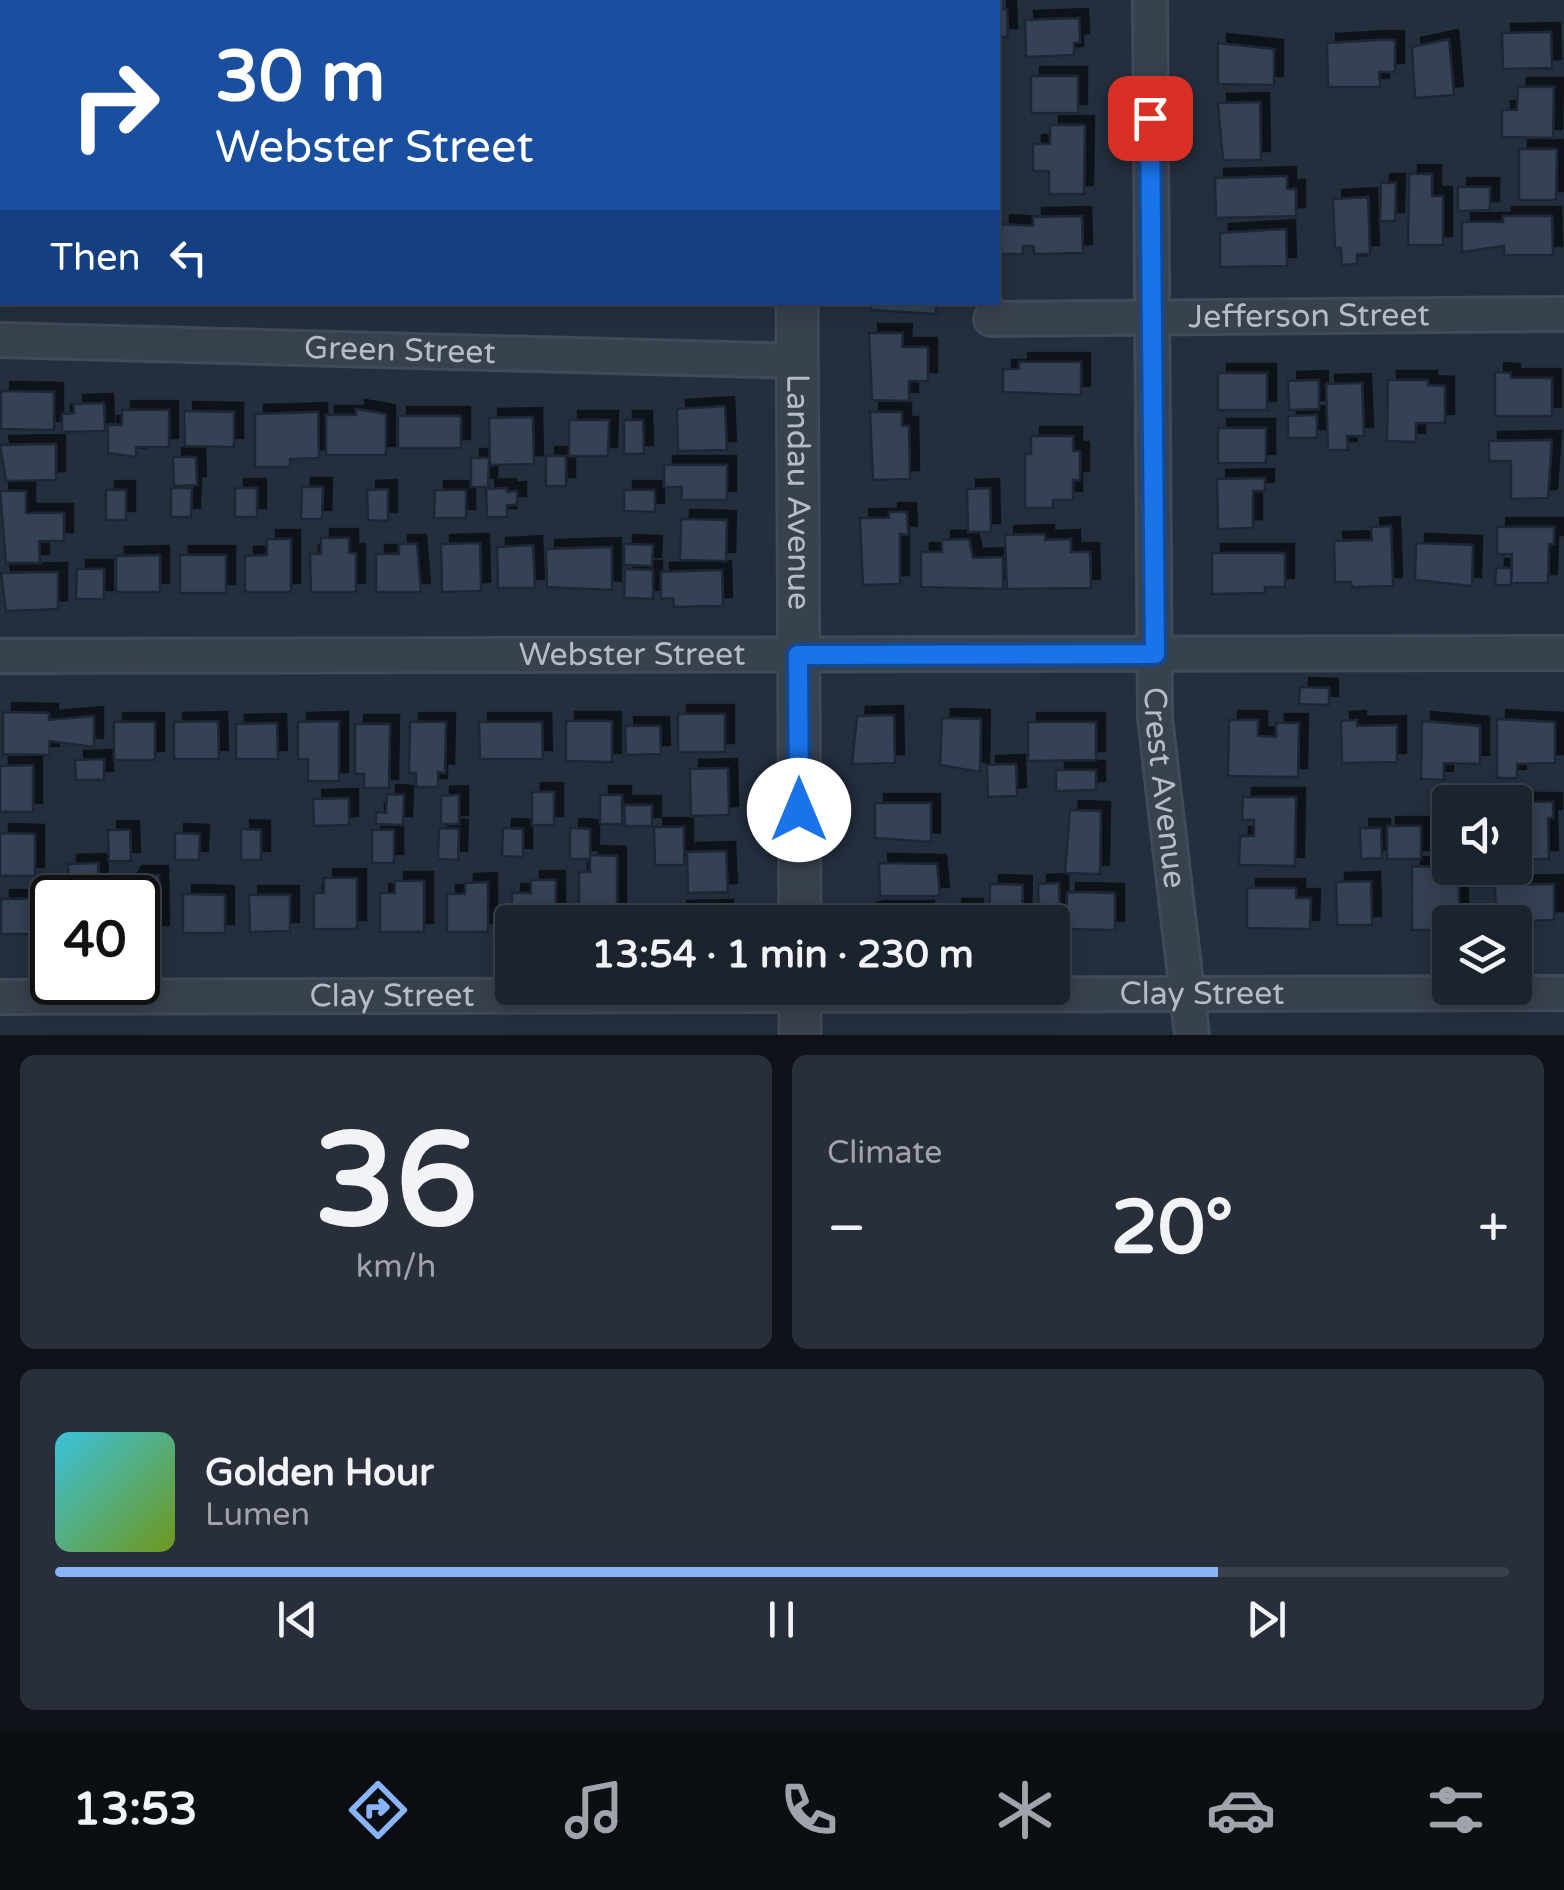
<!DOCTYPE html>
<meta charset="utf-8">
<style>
body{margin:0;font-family:"Varela Round",sans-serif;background:#282f3a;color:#f1f3f6;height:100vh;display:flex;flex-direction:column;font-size:38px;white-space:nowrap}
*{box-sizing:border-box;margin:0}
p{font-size:32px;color:#a0a4aa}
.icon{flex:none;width:55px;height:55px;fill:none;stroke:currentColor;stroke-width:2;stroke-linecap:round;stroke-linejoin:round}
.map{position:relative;height:1035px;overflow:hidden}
.panel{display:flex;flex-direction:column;gap:20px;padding:20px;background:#0f1319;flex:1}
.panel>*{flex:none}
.banner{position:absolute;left:0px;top:0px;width:1000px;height:305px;box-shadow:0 5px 25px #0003,0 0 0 2px #39404a;background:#1a4fa0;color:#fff;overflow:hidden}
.buttons{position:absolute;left:1432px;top:785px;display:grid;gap:20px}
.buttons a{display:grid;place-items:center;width:100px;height:100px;border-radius:10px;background:#1b232e;box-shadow:0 5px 25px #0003,0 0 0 2px #39404a;font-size:50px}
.speed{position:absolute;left:30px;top:875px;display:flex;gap:20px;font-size:50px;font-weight:700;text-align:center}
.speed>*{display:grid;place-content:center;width:130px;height:130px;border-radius:50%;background:#1b232e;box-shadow:0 5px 25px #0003,0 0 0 2px #39404a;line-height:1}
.speed .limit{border:5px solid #111;border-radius:15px;background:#fff;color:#111}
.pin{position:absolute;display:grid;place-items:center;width:85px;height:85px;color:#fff;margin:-42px;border-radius:20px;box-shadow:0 5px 15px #0006}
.me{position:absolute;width:110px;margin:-55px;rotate:0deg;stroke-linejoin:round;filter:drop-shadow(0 0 8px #0008)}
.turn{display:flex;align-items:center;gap:35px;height:210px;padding:0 50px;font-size:45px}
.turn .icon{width:130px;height:130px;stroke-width:2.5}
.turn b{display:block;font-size:70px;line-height:85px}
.then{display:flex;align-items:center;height:95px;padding:0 50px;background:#0003;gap:20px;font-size:38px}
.big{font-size:75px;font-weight:800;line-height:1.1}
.panel .tile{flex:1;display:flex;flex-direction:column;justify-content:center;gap:15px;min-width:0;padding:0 35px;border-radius:15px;background:#282f3a}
.panel .dial{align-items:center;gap:0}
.dial b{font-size:130px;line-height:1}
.song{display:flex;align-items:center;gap:30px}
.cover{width:120px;height:120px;border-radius:15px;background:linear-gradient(135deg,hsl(190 70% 55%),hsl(80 70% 35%))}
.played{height:10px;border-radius:5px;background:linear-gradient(90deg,#8ab4f8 80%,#39404a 80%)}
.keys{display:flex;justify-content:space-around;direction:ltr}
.heat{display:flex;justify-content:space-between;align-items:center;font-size:55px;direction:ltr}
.panel .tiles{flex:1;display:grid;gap:20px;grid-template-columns:1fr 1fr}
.tile:last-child{grid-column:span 2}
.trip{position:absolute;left:495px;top:905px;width:575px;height:100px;border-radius:10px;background:#1b232e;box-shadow:0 5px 25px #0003,0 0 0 2px #39404a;font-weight:800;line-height:100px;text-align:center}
.menu{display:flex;height:160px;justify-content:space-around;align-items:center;background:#0b0e12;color:#a0a4aa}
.menu .icon{width:70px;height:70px}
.menu .on{color:#8ab4f8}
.menu b{font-size:45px;color:#f1f3f6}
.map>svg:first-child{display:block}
.building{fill:#364354;stroke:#1f2835;stroke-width:2.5;filter:url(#shadow)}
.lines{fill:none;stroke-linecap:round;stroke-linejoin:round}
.service-casing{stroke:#414a57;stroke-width:22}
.minor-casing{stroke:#414a57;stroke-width:38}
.tertiary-casing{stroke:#414a57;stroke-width:45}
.service{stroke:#38414e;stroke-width:18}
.minor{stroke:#38414e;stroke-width:32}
.tertiary{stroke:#38414e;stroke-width:40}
.route-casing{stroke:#114b97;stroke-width:25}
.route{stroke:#1a73e8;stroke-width:18}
.labels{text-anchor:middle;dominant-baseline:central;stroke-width:10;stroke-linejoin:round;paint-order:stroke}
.street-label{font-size:32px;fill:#b4bcc9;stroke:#1d2633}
</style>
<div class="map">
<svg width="1564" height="1035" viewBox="0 0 1564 1035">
<defs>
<filter id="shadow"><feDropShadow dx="9" dy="-9" stdDeviation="0" flood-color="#0009"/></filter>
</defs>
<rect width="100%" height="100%" fill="#242f3e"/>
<path class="building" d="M998 9H1007L1008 37H998Z
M1079 18 1080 42 1074 43V55L1026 57 1025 20Z
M1551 32 1552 68 1503 69 1502 33Z
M1449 39 1454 95 1415 98 1412 47Z
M1378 40H1395V72H1379L1380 87H1328L1327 43Z
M1218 43 1274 49V85L1218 84Z
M1031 76H1078V113H1031Z
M1518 87H1554L1553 138 1502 137V110H1517Z
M1260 102 1261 160H1223L1218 103Z
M1050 125H1085L1084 194H1049V171H1033V144H1050Z
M1519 149H1557L1556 200H1519Z
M1409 174H1432V196H1443V245H1408Z
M1287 176V189H1296V216L1216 218 1215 178Z
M1381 183H1396L1395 221H1380Z
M1458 187H1490V210L1458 211Z
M1368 197 1370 254H1357V264L1342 265 1341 248H1335L1333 199Z
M1082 216 1083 253 1034 254V246H1023V254H1001V224L1033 226V217Z
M1503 216H1552L1553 255H1504V246L1462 252V222H1503Z
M1286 229 1287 266 1220 267V233Z
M871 302H936V314L871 310Z
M869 333H903L902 347H928V381H909V401L872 400Z
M1019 362H1081V395L1003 392V369H1019Z
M1495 372 1511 373V378H1552V416H1495Z
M1218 373H1267V410H1218Z
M1319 380V409L1289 410 1288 381Z
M1388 380H1428V385L1445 386V423H1416V442L1387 441Z
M1362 383 1364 436H1347L1348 450H1328L1326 384Z
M1 391 54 392V430L1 429Z
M104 403 105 431 62 432V414L74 413V404Z
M725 406 727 450 678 451 677 409Z
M356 409 386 414V455H326V415H356Z
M122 410H169V447H136V457L108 453V425H122Z
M184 411 234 412V447L185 446Z
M318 412 319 458 290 459V467H255V414Z
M870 412H902V426H909L910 479 873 480Z
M1317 415V438H1288V416Z
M398 416H461V448H398Z
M533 417 534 464 490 465 489 418Z
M569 420H609L608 456H569Z
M624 420H643L644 454H624Z
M1218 428H1266V463H1218Z
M1031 436H1073V451H1080V480H1073V500H1053V508H1025V454H1031Z
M1552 440 1548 498 1511 499V461H1489V441Z
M56 444V480L6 481 0 445Z
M546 456H566V486H546Z
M173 457H196L197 485 174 486Z
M471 458H489L488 487H471Z
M664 465H727V500H681L682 487H664Z
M1265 478V491H1253V528L1218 529 1217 479Z
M302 487H323L322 519H301Z
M171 488H192L191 517H171Z
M235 488H257V517H235Z
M507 488V492L517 491V505H507V517H487L486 489Z
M990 488 991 532H968L967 489Z
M388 489V521L368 520 367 490Z
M106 490H126V520H106Z
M435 490H466V518H434Z
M624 490H655V512L624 511Z
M0 491H26V513H64V541H39L40 563H6Z
M889 512H907L908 535 900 534V584L863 585 860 518H889Z
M681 519 727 520 726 561 680 560Z
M1391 526 1393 586 1352 587 1351 582H1335L1334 541 1372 540 1371 527Z
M1497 527H1554V544H1549L1548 583H1511L1512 554H1497Z
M1045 534V540L1071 539V552H1090L1091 588 1007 589 1005 535Z
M321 538H349V553H356V592H311L310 554H321Z
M267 539H291V592H245V556L267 555Z
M969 539 973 558 1003 557V589L921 587V552H942V540Z
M480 543 481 591 442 592 441 544Z
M1416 543 1473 545 1472 586 1415 580Z
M399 544H417L421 592H376V554H399Z
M624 544 653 545 652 566 624 565Z
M533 545 535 588H498L497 547Z
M612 547V590L547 587 546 549Z
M1212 553H1285V587H1265V593L1212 594Z
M160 555V592H116V556Z
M180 555H226V593H180Z
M1496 568H1512L1511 585H1495Z
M77 569H104V599H76Z
M625 569 653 570V599L624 598Z
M722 570 723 606 674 607 673 598 661 599V572Z
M58 572V609L6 611 1 573Z
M1300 687 1329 688V705L1299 704Z
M3 712 49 713V720L94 716V747L49 741 50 755 3 754Z
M678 714H725V752H678Z
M894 715 895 763 852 764 857 716Z
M942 718 981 719 980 772 940 765Z
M1497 719 1555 722V763L1517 764V778H1497Z
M1229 720H1258V736L1276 737V723H1299L1298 777 1228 776Z
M1357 720V726L1397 725V762L1342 763 1341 721Z
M218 721 219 759H174V722Z
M339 721V781H308V759H298V722Z
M566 721H612V762L566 761Z
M1422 721 1480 726V764L1444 763V780L1421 779Z
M114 722H155V760H114Z
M410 722H446L445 773 438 772V787H416V773H409Z
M479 722H542L543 759H480Z
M1028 722H1096V760L1028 761Z
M277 723 278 759H236V724Z
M355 724H390L389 788H364V774H355Z
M625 726H660L661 754 626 755Z
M104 759V780H76L75 760Z
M1016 764 1017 796 988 797 987 765Z
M33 765V812H0V766Z
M728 768 729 815 691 816 690 769Z
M1056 770H1096V790L1056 791Z
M532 792H554V825H532Z
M387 794 404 795 403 825 376 824V812L386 813Z
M459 795V824H441V796Z
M600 795H622V824H600Z
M1243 797H1296L1295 866 1239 865 1240 836H1254V820H1242Z
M349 798V825L314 826 313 799Z
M1495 802H1553V818H1548L1549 859H1515V802Z
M875 803H931V842L875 838Z
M624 805H652V826H625Z
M1070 810 1101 811 1100 874 1065 873Z
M1387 826H1421V859H1387Z
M654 827H684V865H655Z
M439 828 459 829 458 860 438 859Z
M503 828 523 829V857L502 856Z
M570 828 590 829V859H570Z
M1360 828H1381L1382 858 1361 859Z
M241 829 261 830V860H241Z
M108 830H130L131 861H109Z
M372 830H394V863H372Z
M0 833 35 834V876H0Z
M175 833 200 834 199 860H175Z
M726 851 728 892 688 893 687 852Z
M590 855 617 856V922H579V872H590Z
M98 863 99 887 69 889 68 864Z
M879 863 937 864 940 896H880Z
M1412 866 1459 868V922H1450V930H1412Z
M133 875H159L160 934H138V898H120Z
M324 878H357V929H314V893H324Z
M531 880H556V922H512V931V893H531Z
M395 881H424V932H380V893H395Z
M1371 881 1372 925H1337L1336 882Z
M488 882V932H447V894H465V883Z
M1059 883 1060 918 1039 919 1038 884Z
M990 884 1023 885 1022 922H989Z
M1554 884V920L1496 922 1495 885Z
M1247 888H1296V898H1311L1310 929 1247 928Z
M1067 892 1115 893V930L1066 929Z
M183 894 225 895V933H183Z
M249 895H290V931L250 932Z
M1 899H44V934H1Z
M953 908H974V922H953Z
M724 909V922H678V910Z
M875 910H925V922H867V912Z"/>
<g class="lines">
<defs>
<path id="service" d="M557 2V0"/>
<g id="minor">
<path id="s1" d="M1150 0 1155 718 1192 1035"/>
<path d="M0 138H2"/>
<path id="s2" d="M991 319 1564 314"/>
<path id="s3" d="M0 340 798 361"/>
<path id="s4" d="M0 656 1564 653"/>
<path id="s5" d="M0 997 1564 993"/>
</g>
<g id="tertiary">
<path d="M793 0V2"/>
<path id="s6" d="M797 302 800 922"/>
<path d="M800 988V1035"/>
</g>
</defs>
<use href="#service" class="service-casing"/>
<use href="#minor" class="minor-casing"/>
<use href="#tertiary" class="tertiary-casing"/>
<use href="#service" class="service"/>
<use href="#minor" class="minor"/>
<use href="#tertiary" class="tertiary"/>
</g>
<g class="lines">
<defs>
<path id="route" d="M799 810 798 655 1155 654 1150 118"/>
</defs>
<use href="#route" class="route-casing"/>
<use href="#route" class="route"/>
</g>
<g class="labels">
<g class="street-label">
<text stroke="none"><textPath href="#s2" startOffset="318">Jefferson Street</textPath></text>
<text stroke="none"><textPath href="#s3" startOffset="400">Green Street</textPath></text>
<text stroke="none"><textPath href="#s6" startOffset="190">Landau Avenue</textPath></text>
<text stroke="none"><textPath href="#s4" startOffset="632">Webster Street</textPath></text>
<text stroke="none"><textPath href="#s1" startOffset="788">Crest Avenue</textPath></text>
<text stroke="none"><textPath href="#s5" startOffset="1202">Clay Street</textPath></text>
<text stroke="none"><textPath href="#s5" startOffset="392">Clay Street</textPath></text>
</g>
</g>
</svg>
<div class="buttons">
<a><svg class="icon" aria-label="sound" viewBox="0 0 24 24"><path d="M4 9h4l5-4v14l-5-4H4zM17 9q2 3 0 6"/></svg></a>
<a><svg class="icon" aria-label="layers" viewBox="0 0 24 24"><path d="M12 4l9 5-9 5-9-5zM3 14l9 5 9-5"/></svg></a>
</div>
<div class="speed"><div class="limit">40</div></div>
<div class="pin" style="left:1150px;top:118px;background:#d93025"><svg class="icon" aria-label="arrive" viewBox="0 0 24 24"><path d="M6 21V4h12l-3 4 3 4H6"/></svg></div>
<svg class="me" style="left:799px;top:810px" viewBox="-20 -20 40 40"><circle r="19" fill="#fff"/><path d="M0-13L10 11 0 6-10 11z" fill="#1a73e8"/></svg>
<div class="trip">13:54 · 1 min · 230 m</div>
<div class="banner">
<div class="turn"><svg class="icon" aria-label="right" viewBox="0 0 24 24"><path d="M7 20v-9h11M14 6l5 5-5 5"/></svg><div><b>30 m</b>Webster Street</div></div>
<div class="then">Then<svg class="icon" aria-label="left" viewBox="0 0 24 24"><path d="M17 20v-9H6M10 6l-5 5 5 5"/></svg></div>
</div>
</div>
<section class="panel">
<div class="tiles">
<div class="tile dial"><b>36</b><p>km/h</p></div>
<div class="tile"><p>Climate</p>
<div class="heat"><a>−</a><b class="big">20°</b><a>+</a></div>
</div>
<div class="tile">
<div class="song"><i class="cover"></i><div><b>Golden Hour</b><p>Lumen</p></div></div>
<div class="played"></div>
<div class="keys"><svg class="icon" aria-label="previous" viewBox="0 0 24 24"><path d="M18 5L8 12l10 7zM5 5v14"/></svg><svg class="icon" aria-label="pause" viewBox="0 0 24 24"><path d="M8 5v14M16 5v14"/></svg><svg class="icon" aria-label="next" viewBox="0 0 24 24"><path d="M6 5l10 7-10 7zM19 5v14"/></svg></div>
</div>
</div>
</section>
<nav class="menu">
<b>13:53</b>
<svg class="icon on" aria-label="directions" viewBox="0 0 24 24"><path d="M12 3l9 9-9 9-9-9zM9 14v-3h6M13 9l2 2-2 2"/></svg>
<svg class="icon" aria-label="music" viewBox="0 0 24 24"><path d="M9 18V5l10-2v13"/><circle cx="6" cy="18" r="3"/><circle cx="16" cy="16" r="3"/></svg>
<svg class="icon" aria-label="phone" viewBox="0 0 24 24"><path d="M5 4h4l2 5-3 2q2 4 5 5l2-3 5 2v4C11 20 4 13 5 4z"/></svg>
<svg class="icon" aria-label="climate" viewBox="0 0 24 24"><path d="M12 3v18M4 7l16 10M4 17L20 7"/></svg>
<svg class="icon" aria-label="car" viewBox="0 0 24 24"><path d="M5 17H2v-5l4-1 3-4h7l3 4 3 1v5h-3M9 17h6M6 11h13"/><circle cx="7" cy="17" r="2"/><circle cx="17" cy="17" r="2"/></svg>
<svg class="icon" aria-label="filters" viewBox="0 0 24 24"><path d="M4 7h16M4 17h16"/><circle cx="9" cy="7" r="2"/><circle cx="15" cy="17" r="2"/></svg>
</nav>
